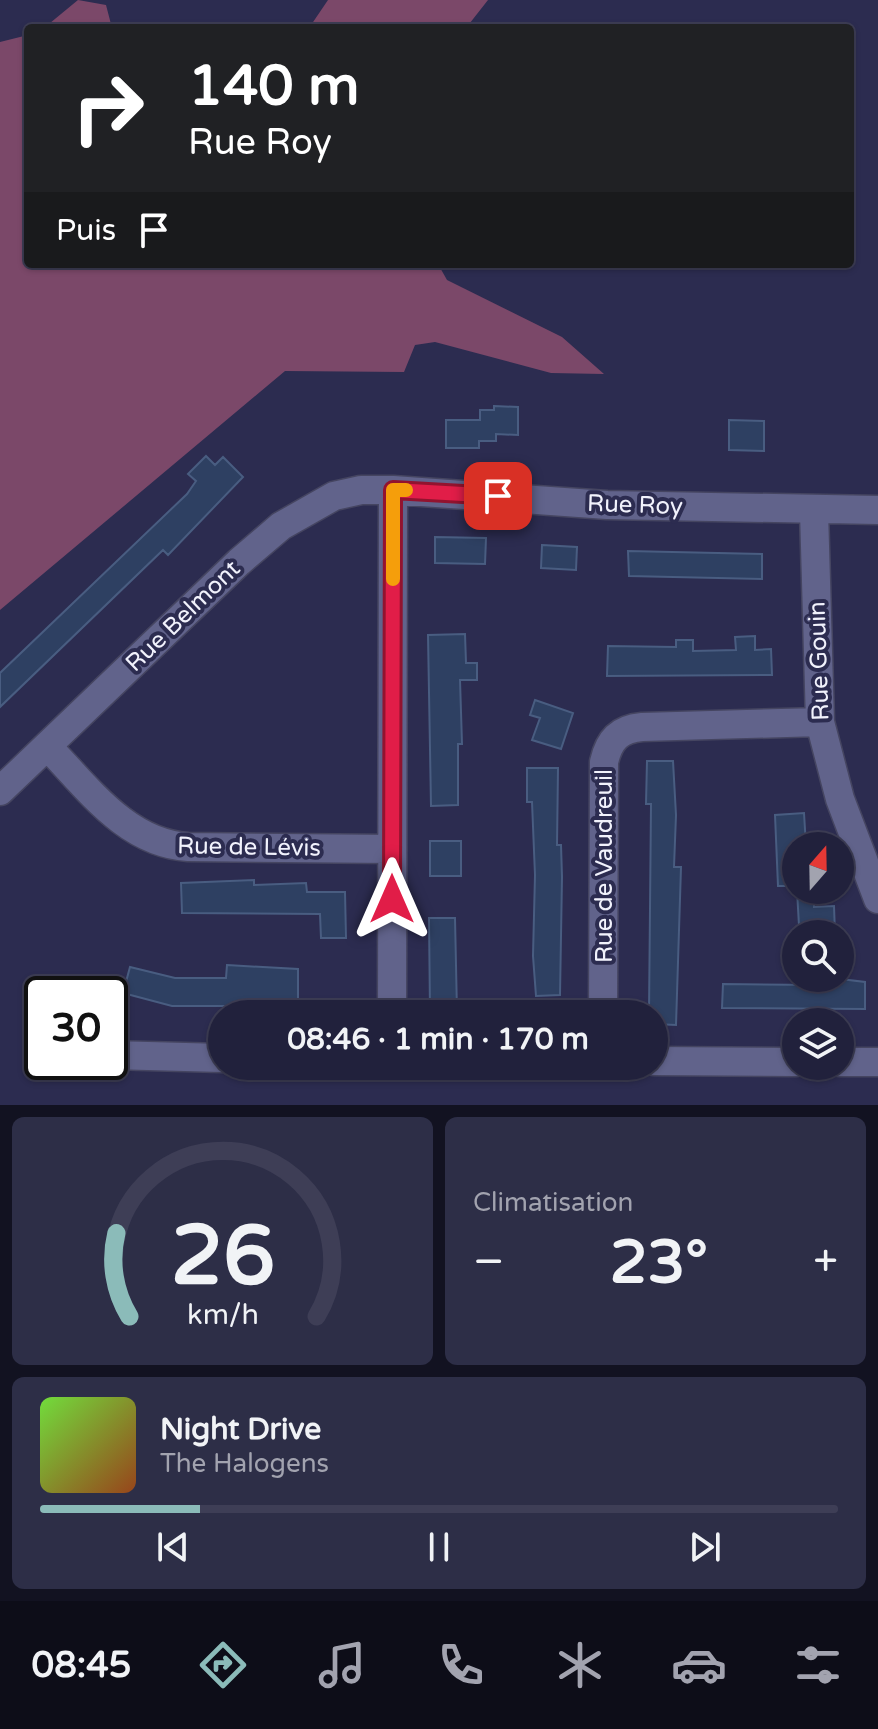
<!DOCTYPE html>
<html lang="fr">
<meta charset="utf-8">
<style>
body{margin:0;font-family:"Varela Round",sans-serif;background:#2d2e47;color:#f1f3f6;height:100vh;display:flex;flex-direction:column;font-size:30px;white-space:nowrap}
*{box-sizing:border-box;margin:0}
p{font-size:26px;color:#a2a3af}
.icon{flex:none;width:44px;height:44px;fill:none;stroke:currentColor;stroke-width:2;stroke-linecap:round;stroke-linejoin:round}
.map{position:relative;height:1105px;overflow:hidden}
.panel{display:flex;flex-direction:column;gap:12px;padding:12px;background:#121221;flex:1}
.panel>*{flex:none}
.banner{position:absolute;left:24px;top:24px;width:830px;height:244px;border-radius:8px;box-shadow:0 2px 6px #0004,0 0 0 2px #3e3e56;background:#202124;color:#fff;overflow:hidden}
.needle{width:52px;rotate:20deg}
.controls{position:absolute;left:782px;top:832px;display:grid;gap:16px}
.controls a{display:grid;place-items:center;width:72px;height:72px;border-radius:50%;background:#21213c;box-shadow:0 2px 6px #0004,0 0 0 2px #3e3e56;font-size:40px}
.speed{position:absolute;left:24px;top:976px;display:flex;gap:16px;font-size:40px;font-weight:700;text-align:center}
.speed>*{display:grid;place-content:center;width:104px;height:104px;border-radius:50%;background:#21213c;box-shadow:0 2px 6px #0004,0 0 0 2px #3e3e56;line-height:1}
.speed .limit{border:4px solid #111;border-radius:12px;background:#fff;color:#111}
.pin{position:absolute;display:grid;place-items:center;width:68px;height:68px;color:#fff;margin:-34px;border-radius:16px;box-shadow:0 4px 12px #0006}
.me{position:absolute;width:88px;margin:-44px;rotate:0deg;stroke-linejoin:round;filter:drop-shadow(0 0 6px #0008)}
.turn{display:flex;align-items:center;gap:28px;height:168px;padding:0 32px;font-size:36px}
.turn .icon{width:104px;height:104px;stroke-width:2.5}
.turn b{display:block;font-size:56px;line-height:68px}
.then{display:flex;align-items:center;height:76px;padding:0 32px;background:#0003;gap:16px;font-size:30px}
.big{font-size:60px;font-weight:700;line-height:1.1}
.panel .widget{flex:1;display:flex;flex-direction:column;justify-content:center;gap:12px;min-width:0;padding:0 28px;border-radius:12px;background:#2d2e47}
.panel .dial{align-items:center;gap:0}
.dial svg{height:208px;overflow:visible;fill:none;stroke:#3e3e56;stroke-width:7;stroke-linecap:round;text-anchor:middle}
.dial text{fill:#f1f3f6;stroke:none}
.song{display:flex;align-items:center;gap:24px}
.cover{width:96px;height:96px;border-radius:12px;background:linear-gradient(135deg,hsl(100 70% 55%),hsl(20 70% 35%))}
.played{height:8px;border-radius:4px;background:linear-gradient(90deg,#8bbbb9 20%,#3e3e56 20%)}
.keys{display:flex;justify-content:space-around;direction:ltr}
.heat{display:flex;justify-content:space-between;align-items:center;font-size:44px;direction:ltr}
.panel .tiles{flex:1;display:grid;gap:12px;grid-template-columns:1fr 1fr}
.widget:last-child{grid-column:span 2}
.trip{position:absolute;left:208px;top:1000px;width:460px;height:80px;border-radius:40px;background:#21213c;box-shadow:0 2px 6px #0004,0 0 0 2px #3e3e56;font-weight:700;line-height:80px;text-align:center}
.menu{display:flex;height:128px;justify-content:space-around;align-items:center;background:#0d0d18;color:#a2a3af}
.menu .icon{width:56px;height:56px}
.menu .on{color:#8bbbb9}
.menu b{font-size:36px;color:#f1f3f6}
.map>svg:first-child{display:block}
.green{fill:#7b4869}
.building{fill:#2e4062;stroke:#495d81;stroke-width:2}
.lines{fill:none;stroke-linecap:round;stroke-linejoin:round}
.minor-casing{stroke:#454561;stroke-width:31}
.minor{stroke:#61638b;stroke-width:28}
.route-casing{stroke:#92132f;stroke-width:20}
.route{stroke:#e11d48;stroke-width:14}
.slow{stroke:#f59e0b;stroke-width:14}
.labels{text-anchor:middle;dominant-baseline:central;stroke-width:8;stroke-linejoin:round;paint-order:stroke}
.street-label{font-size:24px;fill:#f1f2fc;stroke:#2c2c50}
</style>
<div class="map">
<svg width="878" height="1105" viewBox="0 0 878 1105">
<rect width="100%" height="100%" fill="#2c2c50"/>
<path class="green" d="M78 0 106 5 112 28H44Z
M328 0H488L466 28H309Z
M28 35V264H438L447 280 562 337 604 374 551 373 435 342 415 345 404 372 285 371 0 610V42Z"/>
<path class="building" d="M494 406 518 407V435L496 434V441H479V448H446V420H480V410H494Z
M729 420 764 421V451L729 450Z
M206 456 215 465 223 457 243 477 168 555 163 550 0 707V673L187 494 196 481 188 474Z
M435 537 486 538 485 564 435 563Z
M542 545 577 547 576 570 541 568Z
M628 551 762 554V579L629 576Z
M465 634 466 663H477V680H460L462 744H458V805L431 806 428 635Z
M755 636V650L771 649 772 675 607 676 608 646 676 647V640H693V651L736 650 735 637Z
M535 700 573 713 561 749 532 740 540 718 530 715Z
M647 761H673L676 815 674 867H681L676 1025 654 1024V1014H649L651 804H646Z
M527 768H558L557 845H561L562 877 560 995 536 996 533 956 535 875 532 802H527Z
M804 813 806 846H796V886H778L775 815Z
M430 841H461V876H430Z
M254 880V885L306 883 307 892H345L346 938H321L320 914 182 913 181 883Z
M797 890H814V907L834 906 835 934H805V926H799Z
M429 918H455L457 1012H430Z
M227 965 298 969V1006H172L123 993 130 967 175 978H226Z
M832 978 865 982V1009L722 1008 723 984 816 985 817 981H832Z"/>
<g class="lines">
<defs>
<path id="minor" d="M814 511 820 722 840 799 878 899
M47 746C88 788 126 843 188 847L392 849
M0 791 239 562 281 526 334 496 361 490H393L607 505 878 510
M392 1014 393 490
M603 1014 604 762C609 740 619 729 642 727L820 722
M111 1055 222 1058
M654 1061 796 1062
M840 1062H878"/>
</defs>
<use href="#minor" class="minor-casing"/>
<use href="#minor" class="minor"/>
</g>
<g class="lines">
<defs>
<path id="route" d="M392 899 393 490 498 496"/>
</defs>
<use href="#route" class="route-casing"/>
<use href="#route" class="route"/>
<path class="slow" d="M393 579V490H406"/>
</g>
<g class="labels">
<g class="street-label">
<text transform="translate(635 505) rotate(2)">Rue Roy</text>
<text transform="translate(183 616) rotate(-44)">Rue Belmont</text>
<text transform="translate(819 661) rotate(-92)">Rue Gouin</text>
<text transform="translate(249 847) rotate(1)">Rue de Lévis</text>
<text transform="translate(604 866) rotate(-90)">Rue de Vaudreuil</text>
</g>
</g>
</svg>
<div class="controls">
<a><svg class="needle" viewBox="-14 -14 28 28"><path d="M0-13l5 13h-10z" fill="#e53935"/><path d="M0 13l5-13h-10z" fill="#a2a3af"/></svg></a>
<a><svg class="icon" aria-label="search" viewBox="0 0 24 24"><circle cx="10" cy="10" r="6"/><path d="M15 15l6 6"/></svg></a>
<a><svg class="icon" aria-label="layers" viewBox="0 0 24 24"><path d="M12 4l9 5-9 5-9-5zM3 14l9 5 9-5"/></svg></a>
</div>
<div class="speed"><div class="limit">30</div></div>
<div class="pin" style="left:498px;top:496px;background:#d93025"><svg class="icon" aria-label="arrive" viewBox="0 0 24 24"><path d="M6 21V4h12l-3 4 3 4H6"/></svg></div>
<svg class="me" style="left:392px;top:899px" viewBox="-20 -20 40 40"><path d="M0-17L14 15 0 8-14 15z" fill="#e11d48" stroke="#fff" stroke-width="4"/></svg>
<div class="trip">08:46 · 1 min · 170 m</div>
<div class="banner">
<div class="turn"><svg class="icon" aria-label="right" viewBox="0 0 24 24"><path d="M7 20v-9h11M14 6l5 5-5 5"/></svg><div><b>140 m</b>Rue Roy</div></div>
<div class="then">Puis<svg class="icon" aria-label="arrive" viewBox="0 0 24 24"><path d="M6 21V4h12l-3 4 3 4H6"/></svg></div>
</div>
</div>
<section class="panel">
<div class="tiles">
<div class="widget dial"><svg viewBox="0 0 100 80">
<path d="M14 69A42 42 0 1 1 86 69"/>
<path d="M14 69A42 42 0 0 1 9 37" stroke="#8bbbb9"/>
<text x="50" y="56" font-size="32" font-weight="700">26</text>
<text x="50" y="72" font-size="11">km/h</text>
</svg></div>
<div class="widget"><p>Climatisation</p>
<div class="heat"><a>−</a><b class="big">23°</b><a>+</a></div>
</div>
<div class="widget">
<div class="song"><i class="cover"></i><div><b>Night Drive</b><p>The Halogens</p></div></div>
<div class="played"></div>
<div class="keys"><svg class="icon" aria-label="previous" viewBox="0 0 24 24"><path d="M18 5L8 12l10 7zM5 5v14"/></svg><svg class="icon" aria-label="pause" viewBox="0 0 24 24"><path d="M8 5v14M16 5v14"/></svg><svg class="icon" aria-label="next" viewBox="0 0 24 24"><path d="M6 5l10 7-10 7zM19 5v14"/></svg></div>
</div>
</div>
</section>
<nav class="menu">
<b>08:45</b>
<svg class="icon on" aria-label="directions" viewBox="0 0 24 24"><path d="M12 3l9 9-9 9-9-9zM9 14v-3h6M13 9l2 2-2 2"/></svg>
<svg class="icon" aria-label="music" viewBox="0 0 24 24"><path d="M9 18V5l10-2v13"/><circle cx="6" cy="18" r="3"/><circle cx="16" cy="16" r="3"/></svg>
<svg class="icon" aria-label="phone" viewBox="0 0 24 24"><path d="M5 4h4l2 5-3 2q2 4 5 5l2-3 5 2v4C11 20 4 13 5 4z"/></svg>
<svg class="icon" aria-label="climate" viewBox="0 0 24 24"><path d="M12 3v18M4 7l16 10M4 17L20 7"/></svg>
<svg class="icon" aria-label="car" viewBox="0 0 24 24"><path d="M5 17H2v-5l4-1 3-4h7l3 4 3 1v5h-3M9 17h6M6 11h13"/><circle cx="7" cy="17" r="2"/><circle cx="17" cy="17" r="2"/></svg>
<svg class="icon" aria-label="filters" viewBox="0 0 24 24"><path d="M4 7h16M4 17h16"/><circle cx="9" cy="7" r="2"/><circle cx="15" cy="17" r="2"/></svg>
</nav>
